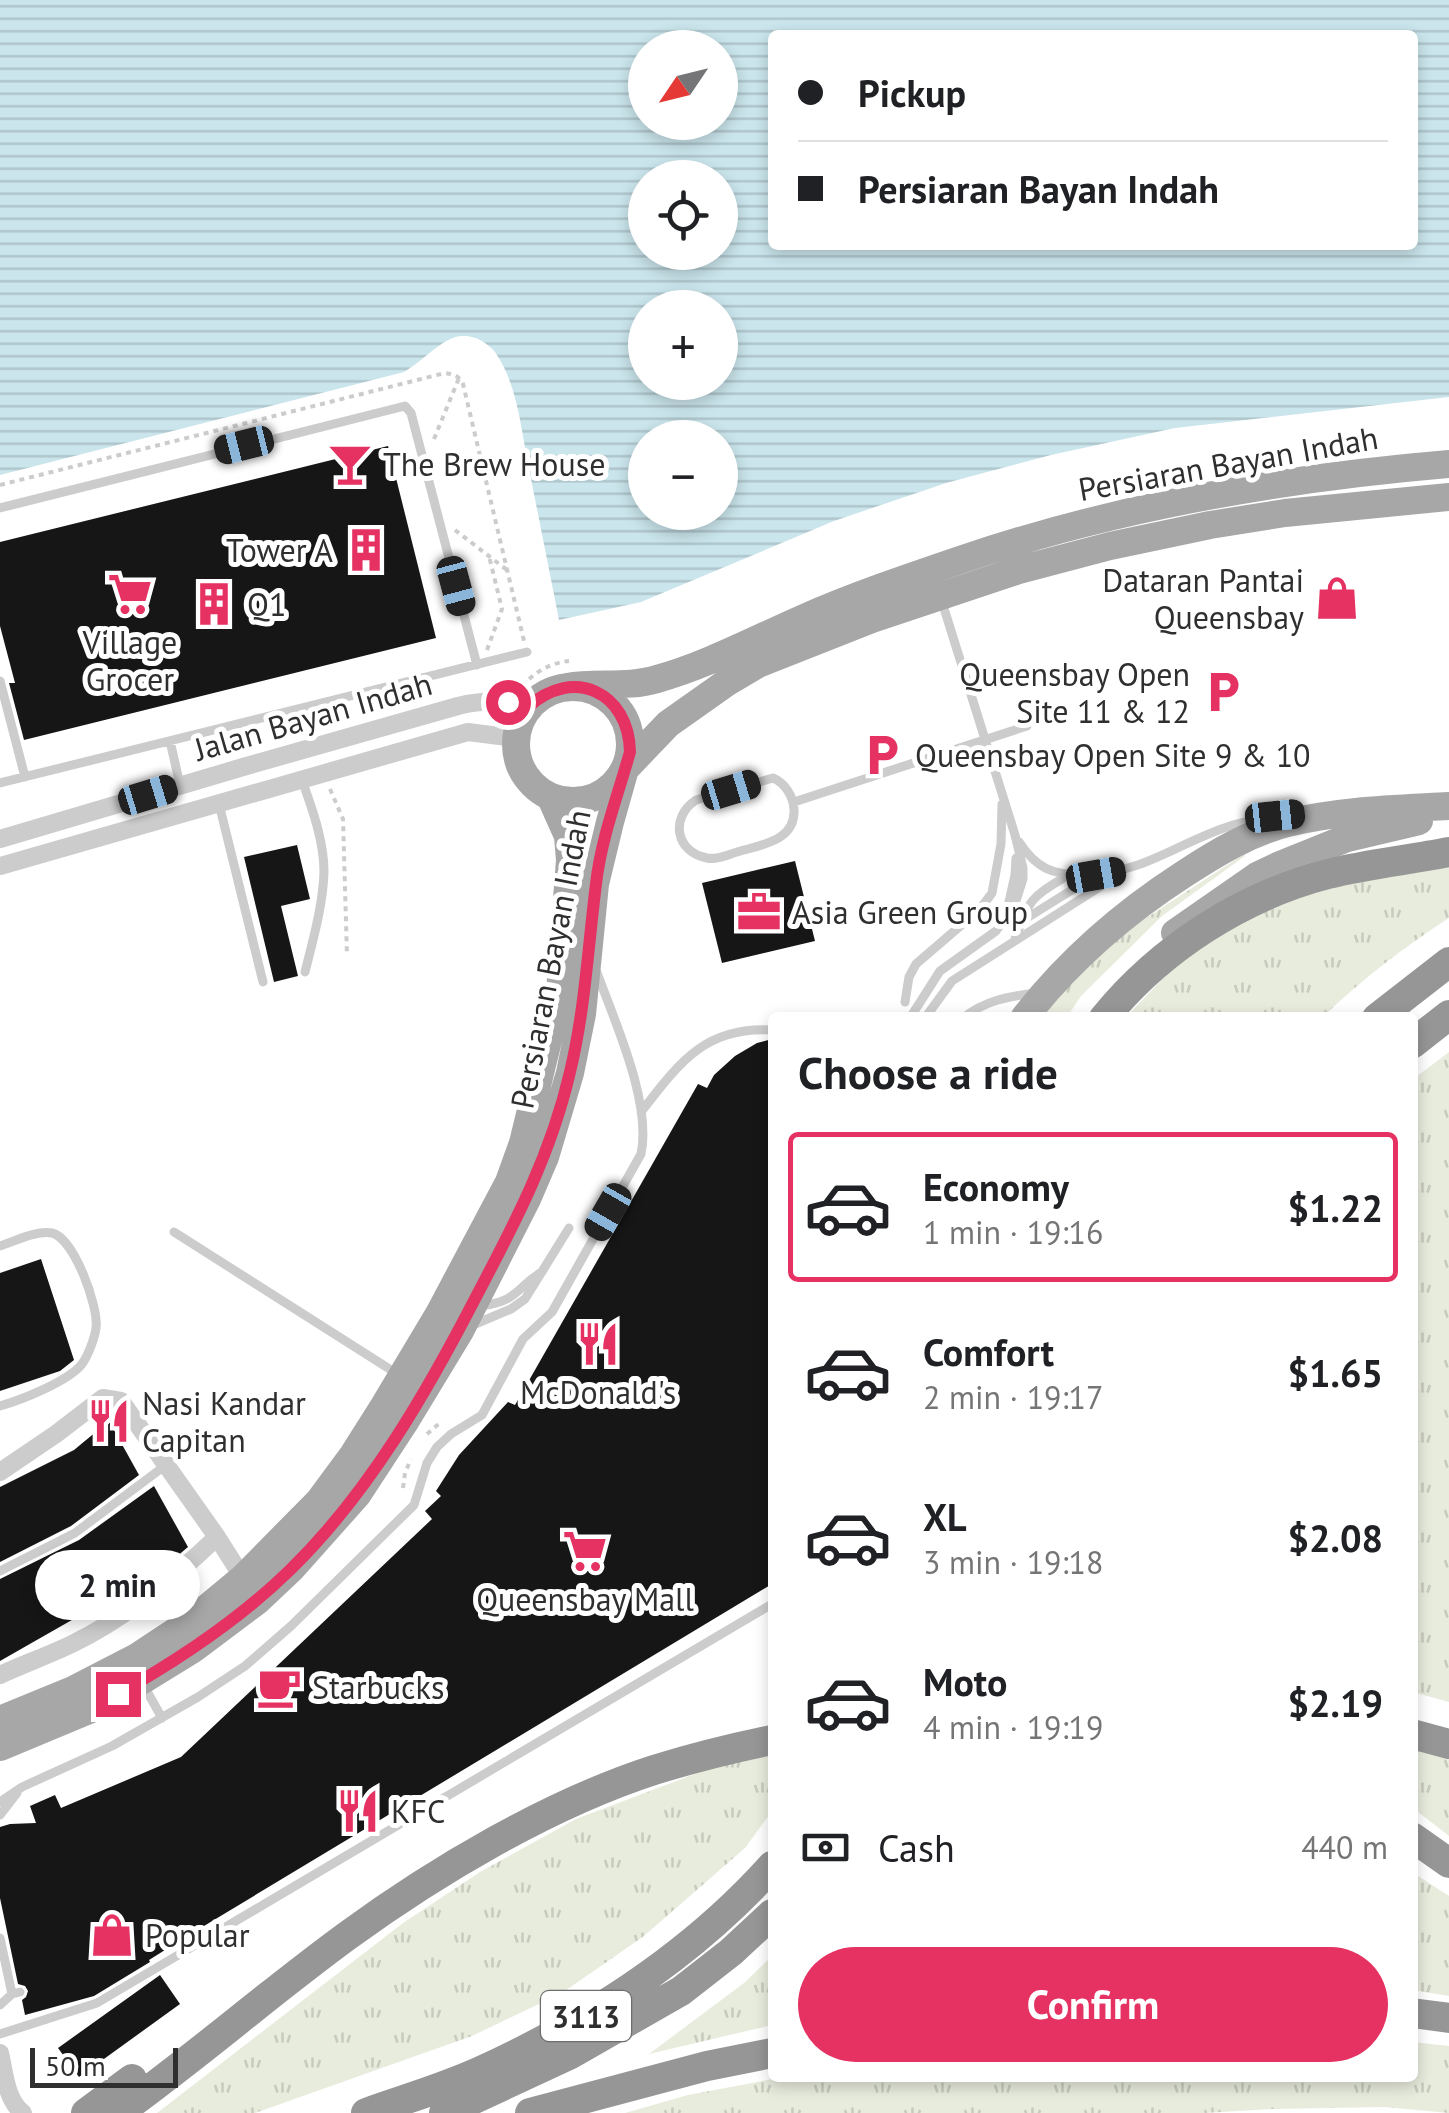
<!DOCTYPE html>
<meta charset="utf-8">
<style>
:root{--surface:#fff;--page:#f2f2f2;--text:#202124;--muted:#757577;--line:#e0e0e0;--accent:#e53262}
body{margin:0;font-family:"PT Sans",sans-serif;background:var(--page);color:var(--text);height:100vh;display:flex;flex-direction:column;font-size:38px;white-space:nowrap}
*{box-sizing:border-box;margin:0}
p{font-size:32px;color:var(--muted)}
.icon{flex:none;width:55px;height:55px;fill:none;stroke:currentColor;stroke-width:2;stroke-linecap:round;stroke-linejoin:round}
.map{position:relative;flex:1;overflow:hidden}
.drawer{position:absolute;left:768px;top:1012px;width:650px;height:1070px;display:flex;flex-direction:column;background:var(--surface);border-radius:10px;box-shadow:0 5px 15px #0003}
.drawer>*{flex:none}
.hud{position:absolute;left:768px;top:30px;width:650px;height:220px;border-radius:10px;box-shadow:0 5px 15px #0003;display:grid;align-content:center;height:220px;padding:0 30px;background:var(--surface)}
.needle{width:65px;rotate:235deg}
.controls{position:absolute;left:628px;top:30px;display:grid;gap:20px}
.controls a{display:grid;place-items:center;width:110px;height:110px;border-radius:50%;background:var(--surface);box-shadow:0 5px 15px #0003;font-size:50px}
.scale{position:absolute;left:30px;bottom:25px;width:148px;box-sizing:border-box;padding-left:10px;border:5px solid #2f2f2f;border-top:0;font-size:28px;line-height:35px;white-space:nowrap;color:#2f2f2f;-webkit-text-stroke:8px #fff;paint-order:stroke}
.end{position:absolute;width:45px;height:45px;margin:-22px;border:12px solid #e53262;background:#fff;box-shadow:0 0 0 5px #fff}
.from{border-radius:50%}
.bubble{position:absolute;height:70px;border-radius:35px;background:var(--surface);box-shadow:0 5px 15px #0003;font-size:32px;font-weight:700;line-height:70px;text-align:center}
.car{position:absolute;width:30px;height:60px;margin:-30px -15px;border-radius:12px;box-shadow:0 0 8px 2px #0007;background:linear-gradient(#222 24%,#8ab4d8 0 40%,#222 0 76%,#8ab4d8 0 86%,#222 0)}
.hud b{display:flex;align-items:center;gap:35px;height:95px;font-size:38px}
.hud b+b{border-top:2px solid var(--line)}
.hud i{width:25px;height:25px;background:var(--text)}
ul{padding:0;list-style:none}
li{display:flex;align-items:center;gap:30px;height:150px;margin:0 20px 15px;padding:0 10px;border:5px solid transparent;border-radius:10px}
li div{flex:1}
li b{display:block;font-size:38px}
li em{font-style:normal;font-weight:700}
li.active{border-color:var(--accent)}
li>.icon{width:90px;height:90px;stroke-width:1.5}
h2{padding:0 30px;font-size:45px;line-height:120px}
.pay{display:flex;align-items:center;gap:25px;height:110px;padding:0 30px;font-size:38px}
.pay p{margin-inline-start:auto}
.cta{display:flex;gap:20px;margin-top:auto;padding:20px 30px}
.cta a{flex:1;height:115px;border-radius:60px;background:var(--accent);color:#fff;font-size:40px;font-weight:700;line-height:115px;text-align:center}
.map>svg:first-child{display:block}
.grass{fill:url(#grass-tufts)}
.water{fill:url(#water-rules);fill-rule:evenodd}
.building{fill:#161616}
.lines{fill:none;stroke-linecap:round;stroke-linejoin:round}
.path{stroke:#ccc;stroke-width:4;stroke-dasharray:5 5;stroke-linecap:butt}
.lane{stroke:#ccc;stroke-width:9}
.street{stroke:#ccc;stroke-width:18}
.primary{stroke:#a7a7a7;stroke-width:28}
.highway{stroke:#969696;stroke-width:30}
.route{stroke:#e53262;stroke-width:12}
.labels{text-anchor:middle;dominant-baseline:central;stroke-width:10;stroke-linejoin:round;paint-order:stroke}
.shield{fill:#fff;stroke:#6d6d6d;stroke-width:2.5}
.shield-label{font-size:30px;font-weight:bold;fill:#2f2f2f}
.street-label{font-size:32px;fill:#2f2f2f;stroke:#fff}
.poi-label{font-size:32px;fill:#2f2f2f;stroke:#fff;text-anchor:start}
</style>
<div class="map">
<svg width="1449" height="2113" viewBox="0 0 1449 2113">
<defs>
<pattern id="grass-tufts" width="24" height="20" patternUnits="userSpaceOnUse" patternTransform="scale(2.5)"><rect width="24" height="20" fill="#e8ecdd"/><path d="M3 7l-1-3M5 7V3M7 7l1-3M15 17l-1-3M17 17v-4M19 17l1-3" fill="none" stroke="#c7cbbe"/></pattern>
<pattern id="water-rules" width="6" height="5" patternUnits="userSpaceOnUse" patternTransform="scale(2.5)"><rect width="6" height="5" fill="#cae5ec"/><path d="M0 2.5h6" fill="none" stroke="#aec5cb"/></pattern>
</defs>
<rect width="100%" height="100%" fill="#fff"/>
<path class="grass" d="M1244 854 1245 856 1162 916 1081 996 1067 1017 1039 1018 1081 970 1137 924Z
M1449 867V918C1403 948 1362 979 1323 1017L1125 1018 1172 969 1193 952 1273 905 1360 880Z
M1449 1052V1702L1413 1692 1412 1080Z
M1412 1746 1449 1757V1836L1413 1808Z
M772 1749V1811L745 1848 644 1936 562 1993 472 2036 255 2113H157L403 1923 480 1872 576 1819 721 1764Z
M1412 1872 1449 1896V1996L1413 1990Z
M772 1956V2025L649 2054 744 1983Z
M1413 2042 1449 2046V2113L1384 2107 1274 2109 1205 2113H625L688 2095 778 2078H1412Z"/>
<path class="water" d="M0 0H1449V397L1175 428 1051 455 946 483 834 521 641 602 559 620C549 569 539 519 529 469 521 430 518 385 495 352 487 342 474 335 462 336 444 336 422 362 404 372L0 475ZM772 35H1412V245H772ZM645 48H720V122H645ZM645 178H720V252H645ZM645 308H720V382H645ZM645 438H720V512H645Z"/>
<path class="building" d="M388 446 436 638 24 740 9 683H15L0 626V542Z
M297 845 310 899 281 906 298 976 274 982 244 857Z
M795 861 815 941 722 963 702 883Z
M772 1039V1584L189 1935 149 1960 150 1962 94 1996 25 2015 22 2000 26 1997 28 1991 25 1986 18 1984 0 1898V1827L10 1824 36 1823 30 1806 55 1795 61 1808 181 1757 432 1519 425 1511 441 1496 436 1491 459 1455 508 1402 515 1405 698 1084 707 1088 714 1075 735 1056 757 1043Z
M41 1259 74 1360 60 1371 0 1391V1273Z
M109 1421 139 1475 71 1526 0 1562V1487L74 1450Z
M154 1486 188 1547 163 1568 0 1661V1579L79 1540Z
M160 1975 180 2004 79 2077 58 2048Z"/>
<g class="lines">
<path class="path" d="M434 439 459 378
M0 485 445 373C454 374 459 376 463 384L524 641
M455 530 507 570
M487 650 502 609 489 556
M522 686C535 672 550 663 569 661
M330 789 343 819 347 956
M427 1434 442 1421
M403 1488 405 1473 411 1459"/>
<path class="lane" d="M0 508 405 406 411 413 477 665
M0 681 25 777
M170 741 180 785
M773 778C785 783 793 796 794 809 796 841 761 845 737 852 727 855 717 860 707 858 675 852 670 817 696 800Z
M302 780C312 809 324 840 324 872 323 905 313 940 305 972
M0 783 527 652
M794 802 1027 726
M219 804 263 982
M1019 842C1036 868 1052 875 1083 875 1143 874 1177 843 1230 826 1239 823 1250 821 1260 819
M1007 911 1015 875 1016 858
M1022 921 1096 875
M1015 939C1030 897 1031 898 1068 875
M905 1002 909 977 916 964 980 909 992 893 1001 844 1002 804
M910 1018 940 971 996 931 1015 904 1023 879V868L1015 835 942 602
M925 1018 952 981 1120 874
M963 1018C986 1000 1007 997 1035 993
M641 1112C679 1063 705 1026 772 1030
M174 1232 399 1375
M0 1246C15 1241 37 1230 52 1233 74 1238 99 1307 96 1328 95 1337 88 1356 82 1364 69 1381 21 1400 0 1406
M478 1307C490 1304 503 1303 513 1295 524 1287 528 1280 542 1272
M473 1325 511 1309 525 1299 569 1228
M0 1571 75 1533 166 1465
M144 1686 162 1718
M0 1802 22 1787 112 1746 198 1697 245 1666 291 1626 414 1505 427 1463 437 1447 451 1434 482 1415 523 1339 552 1312 641 1154C652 1102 614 1020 596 970
M0 1815 17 1793
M0 1938 12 1994
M0 2005 12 1994 20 1992
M0 2034 97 2003 772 1604"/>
<path class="street" d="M0 839 243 767 458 706C483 700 504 700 529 707
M0 866 468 732 515 738
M0 1472 56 1434 103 1398 121 1401 217 1537 243 1578
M0 1675C24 1664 49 1655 72 1644 126 1618 174 1578 217 1537
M0 2053C5 2074 6 2100 23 2113"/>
<path class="primary" d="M516 744a57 57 0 1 1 114 0a57 57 0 1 1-114 0Z
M567 687C597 682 627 688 657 679 707 665 756 639 804 618 854 596 907 578 960 560 1118 506 1283 478 1449 464
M1175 933 1257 876 1280 865 1347 838 1419 821
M1024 1018C1069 960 1122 914 1184 874 1216 853 1251 832 1288 823 1340 810 1395 809 1449 806
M0 1720 73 1690 137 1657 190 1622 243 1578 319 1501 353 1455 384 1406 439 1314 509 1182 523 1143 560 991 570 860 568 836 551 798
M0 1747 96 1707 141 1681 193 1649 257 1601 292 1568 357 1495 406 1420 460 1331 527 1199 545 1157 570 1073 582 1014 595 884 610 822 625 769 668 724 726 683 758 664 872 619 1019 570 1110 546 1210 525 1285 513 1449 497"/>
<path class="highway" d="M1104 1018C1160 949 1242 896 1328 874 1367 864 1409 860 1449 852
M1377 1018 1449 962
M1412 1044 1449 1015
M1412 1734 1449 1744
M1412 1837 1449 1863
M1412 2013 1449 2018
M86 2113 132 2079
M118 2113C196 2057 269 1993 347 1936 436 1871 549 1804 654 1770 693 1758 733 1748 772 1740
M366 2113C405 2099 444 2088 481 2071 590 2021 692 1955 772 1866
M444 2113 569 2055 681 1991 731 1952 772 1914
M530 2113 707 2066 772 2053"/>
</g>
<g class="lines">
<path class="route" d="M118 1694C180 1659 239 1620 290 1570 369 1493 427 1392 477 1295 516 1221 551 1154 570 1072 585 1010 588 947 596 884 601 839 618 795 630 752 629 692 573 666 528 707L508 702"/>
</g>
<defs>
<g id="bar-bare" transform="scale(3.45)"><path d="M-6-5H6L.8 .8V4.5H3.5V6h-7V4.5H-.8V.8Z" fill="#e53262" stroke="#fff" stroke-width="2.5" paint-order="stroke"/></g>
<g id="building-bare" transform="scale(3.45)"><path d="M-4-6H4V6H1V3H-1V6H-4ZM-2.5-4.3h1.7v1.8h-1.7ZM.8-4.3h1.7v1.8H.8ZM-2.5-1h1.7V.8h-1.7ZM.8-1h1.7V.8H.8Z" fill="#e53262" stroke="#fff" stroke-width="2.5" paint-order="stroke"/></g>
<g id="supermarket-bare" transform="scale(3.45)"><path d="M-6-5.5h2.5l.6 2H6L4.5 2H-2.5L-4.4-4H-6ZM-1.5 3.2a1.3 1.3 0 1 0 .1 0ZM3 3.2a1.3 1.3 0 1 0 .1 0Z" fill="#e53262" stroke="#fff" stroke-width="2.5" paint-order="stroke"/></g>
<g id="shop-bare" transform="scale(3.45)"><path d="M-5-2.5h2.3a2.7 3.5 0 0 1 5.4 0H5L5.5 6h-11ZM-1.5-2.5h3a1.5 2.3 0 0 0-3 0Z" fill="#e53262" stroke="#fff" stroke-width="2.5" paint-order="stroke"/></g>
<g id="parking-bare" transform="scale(3.45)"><path d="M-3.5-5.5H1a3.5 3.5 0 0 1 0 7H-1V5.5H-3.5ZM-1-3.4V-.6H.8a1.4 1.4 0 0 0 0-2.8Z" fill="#e53262" stroke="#fff" stroke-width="2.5" paint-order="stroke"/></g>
<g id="office-bare" transform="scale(3.45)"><path d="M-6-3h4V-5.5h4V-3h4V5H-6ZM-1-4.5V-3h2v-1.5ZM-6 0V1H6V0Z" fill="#e53262" stroke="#fff" stroke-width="2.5" paint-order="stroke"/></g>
<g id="restaurant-bare" transform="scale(3.45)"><path d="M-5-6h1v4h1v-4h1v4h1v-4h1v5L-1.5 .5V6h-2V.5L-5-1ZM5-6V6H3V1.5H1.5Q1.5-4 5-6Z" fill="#e53262" stroke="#fff" stroke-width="2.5" paint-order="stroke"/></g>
<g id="cafe-bare" transform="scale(3.45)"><path d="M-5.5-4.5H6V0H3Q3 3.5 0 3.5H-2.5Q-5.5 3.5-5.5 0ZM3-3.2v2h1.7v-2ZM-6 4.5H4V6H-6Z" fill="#e53262" stroke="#fff" stroke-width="2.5" paint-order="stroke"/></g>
</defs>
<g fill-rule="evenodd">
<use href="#bar-bare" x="350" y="464"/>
<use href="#building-bare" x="366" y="550"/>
<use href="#supermarket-bare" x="130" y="594"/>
<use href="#shop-bare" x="1337" y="598"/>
<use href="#building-bare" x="214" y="604"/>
<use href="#parking-bare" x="1223" y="692"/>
<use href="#parking-bare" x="882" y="755"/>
<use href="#office-bare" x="759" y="912"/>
<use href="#restaurant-bare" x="598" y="1344"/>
<use href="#restaurant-bare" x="109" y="1421"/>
<use href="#supermarket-bare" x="585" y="1551"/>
<use href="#cafe-bare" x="279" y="1687"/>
<use href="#restaurant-bare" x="358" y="1811"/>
<use href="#shop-bare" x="112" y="1935"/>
</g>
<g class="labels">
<rect class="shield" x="541" y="1991" width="90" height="50" rx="8"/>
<g class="shield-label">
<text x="586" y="2016">3113</text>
</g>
<g class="street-label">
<text transform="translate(1228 463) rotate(-10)">Persiaran Bayan Indah</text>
<text transform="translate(313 716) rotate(-16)">Jalan Bayan Indah</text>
<text transform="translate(550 959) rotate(-79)">Persiaran Bayan Indah</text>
</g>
<g class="poi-label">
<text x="383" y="464">The Brew House</text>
<text x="333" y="550" text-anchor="end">Tower A</text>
<text x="1304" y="580" text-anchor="end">Dataran Pantai<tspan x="1304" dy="37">Queensbay</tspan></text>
<text x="247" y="604">Q1</text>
<text x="130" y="642" text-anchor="middle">Village<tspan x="130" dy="37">Grocer</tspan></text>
<text x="1190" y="674" text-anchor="end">Queensbay Open<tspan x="1190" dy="37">Site 11 &amp; 12</tspan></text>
<text x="915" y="755">Queensbay Open Site 9 &amp; 10</text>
<text x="792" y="912">Asia Green Group</text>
<text x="598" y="1392" text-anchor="middle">McDonald's</text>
<text x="142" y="1403">Nasi Kandar<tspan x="142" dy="37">Capitan</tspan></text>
<text x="585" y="1599" text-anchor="middle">Queensbay Mall</text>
<text x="312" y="1687">Starbucks</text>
<text x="391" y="1811">KFC</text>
<text x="145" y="1935">Popular</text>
</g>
</g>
</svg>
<div class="controls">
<a><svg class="needle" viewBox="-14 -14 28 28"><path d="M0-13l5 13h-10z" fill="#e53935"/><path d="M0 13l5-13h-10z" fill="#757577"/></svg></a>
<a><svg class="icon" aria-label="locate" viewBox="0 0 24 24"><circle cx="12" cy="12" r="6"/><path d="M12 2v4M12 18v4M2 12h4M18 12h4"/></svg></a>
<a>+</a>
<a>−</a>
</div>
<div class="scale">50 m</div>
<i class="end from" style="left:508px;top:702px"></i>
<i class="end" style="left:118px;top:1694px"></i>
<div class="bubble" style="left:35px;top:1550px;width:165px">2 min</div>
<i class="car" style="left:244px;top:445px;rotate:256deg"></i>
<i class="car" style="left:456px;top:586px;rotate:165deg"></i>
<i class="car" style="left:731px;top:790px;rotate:73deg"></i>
<i class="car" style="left:148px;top:795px;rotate:73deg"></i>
<i class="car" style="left:1275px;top:816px;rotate:84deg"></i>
<i class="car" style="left:1096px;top:875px;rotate:80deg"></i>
<i class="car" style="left:608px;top:1212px;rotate:210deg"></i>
<div class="hud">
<b><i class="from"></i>Pickup</b>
<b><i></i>Persiaran Bayan Indah</b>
</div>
<section class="drawer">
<h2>Choose a ride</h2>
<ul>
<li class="active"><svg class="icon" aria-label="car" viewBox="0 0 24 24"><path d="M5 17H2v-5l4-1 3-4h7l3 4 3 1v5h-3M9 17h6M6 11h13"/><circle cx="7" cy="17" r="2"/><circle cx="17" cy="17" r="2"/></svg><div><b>Economy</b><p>1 min · 19:16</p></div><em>$1.22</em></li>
<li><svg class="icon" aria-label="car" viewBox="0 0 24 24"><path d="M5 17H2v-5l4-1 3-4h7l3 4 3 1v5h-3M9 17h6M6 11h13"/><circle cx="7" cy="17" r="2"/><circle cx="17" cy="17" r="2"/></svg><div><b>Comfort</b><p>2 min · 19:17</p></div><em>$1.65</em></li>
<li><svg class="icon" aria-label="car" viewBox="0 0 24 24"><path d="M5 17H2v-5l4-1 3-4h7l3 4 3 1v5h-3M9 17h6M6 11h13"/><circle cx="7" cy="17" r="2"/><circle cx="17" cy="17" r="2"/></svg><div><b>XL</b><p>3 min · 19:18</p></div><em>$2.08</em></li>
<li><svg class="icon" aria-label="car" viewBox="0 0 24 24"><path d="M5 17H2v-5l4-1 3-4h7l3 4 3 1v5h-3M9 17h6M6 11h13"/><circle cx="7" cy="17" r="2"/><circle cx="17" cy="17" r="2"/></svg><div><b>Moto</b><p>4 min · 19:19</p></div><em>$2.19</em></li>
</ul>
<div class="pay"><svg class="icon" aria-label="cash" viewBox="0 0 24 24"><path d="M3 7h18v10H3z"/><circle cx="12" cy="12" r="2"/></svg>Cash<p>440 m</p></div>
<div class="cta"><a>Confirm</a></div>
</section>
</div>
